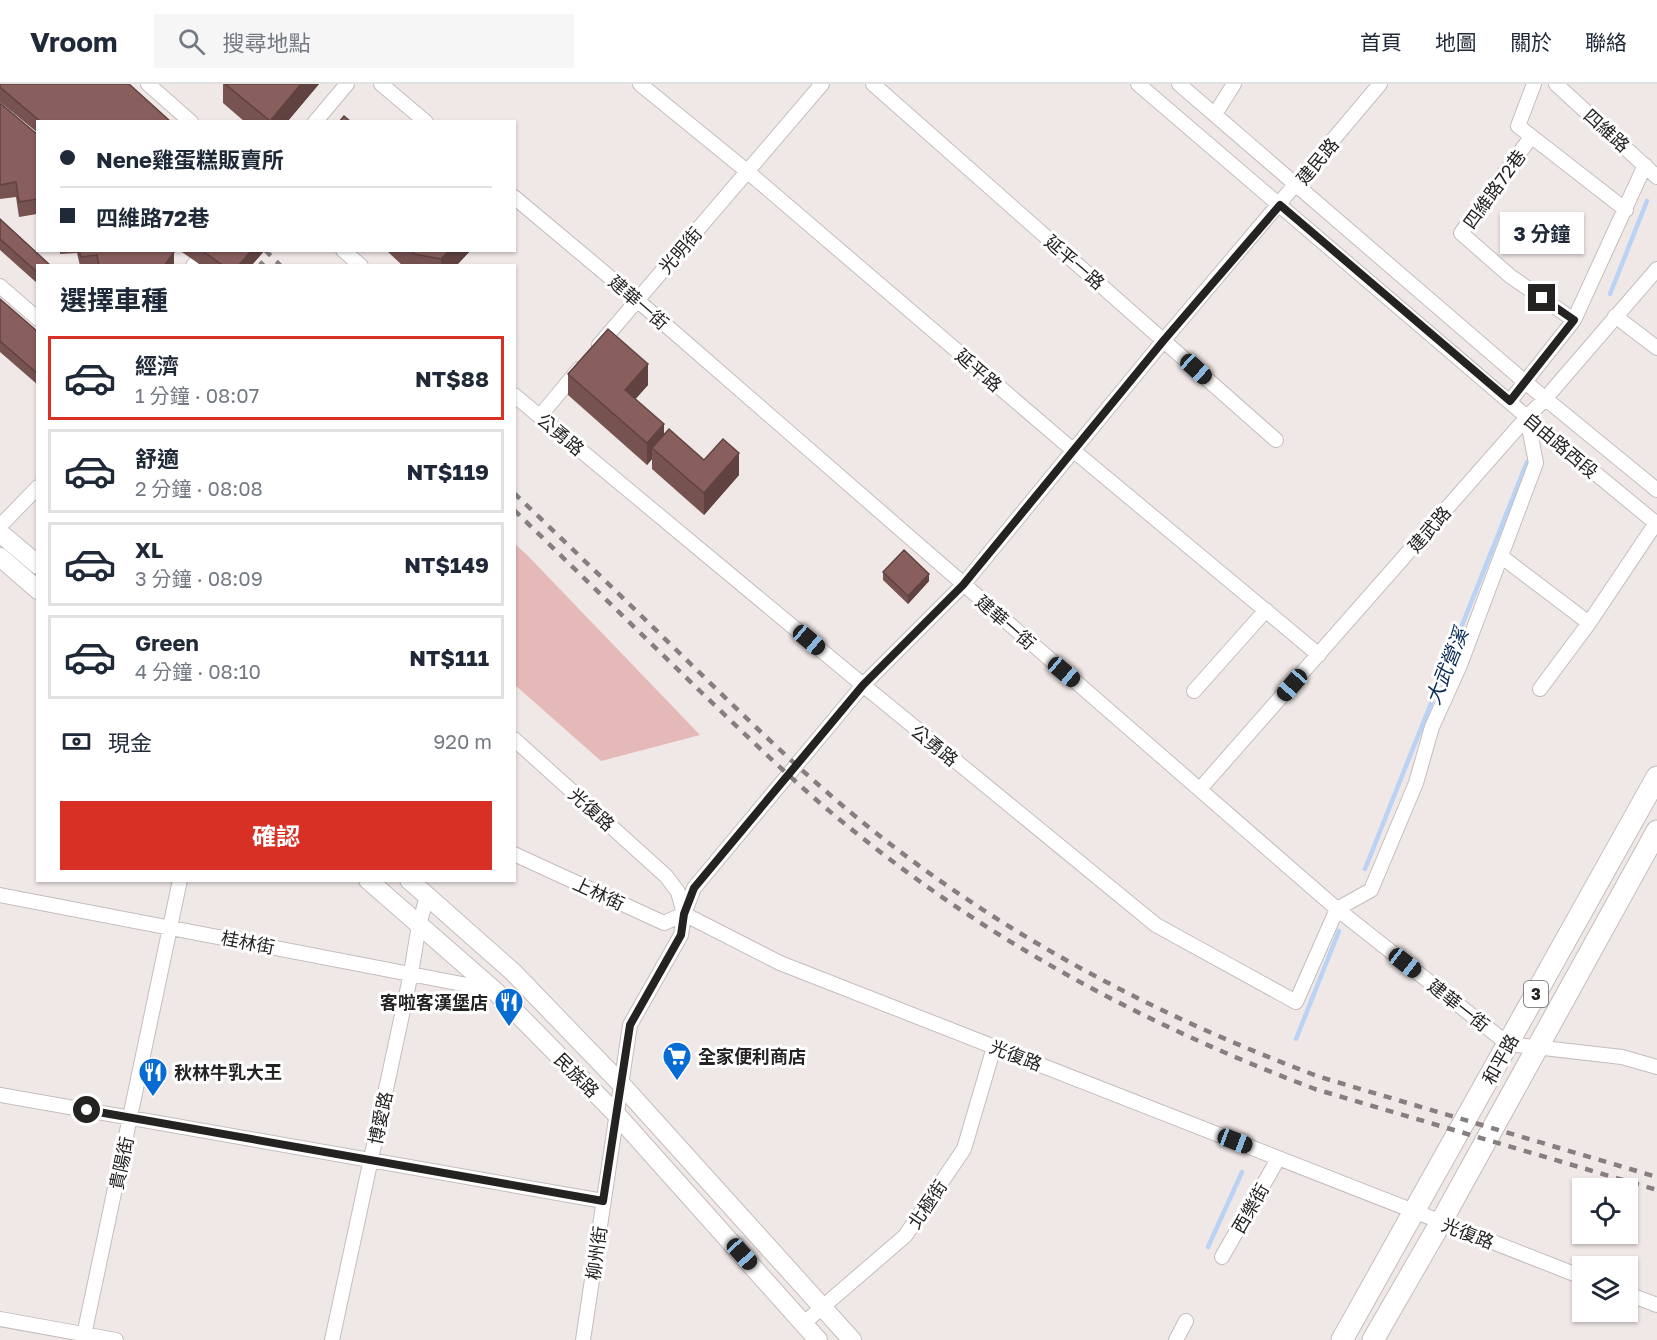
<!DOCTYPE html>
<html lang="zh-TW">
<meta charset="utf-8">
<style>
:root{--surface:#fff;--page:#f6f6f7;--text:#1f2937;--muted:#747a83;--line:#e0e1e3;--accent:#d93025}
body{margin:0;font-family:"Golos Text","Noto Sans TC",sans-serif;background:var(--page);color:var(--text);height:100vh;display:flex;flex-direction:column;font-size:22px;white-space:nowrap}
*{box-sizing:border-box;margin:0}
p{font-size:20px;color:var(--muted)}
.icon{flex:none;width:33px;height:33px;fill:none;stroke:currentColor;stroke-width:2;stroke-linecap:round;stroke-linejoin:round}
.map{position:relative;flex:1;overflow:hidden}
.side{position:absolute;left:36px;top:180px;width:480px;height:618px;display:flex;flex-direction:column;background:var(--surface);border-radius:0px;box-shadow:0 2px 4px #0004}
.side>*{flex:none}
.hud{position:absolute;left:36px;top:36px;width:480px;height:132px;border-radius:0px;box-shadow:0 2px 4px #0004;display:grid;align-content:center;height:132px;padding:0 24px;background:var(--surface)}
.tools{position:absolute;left:1572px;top:1094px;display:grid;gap:12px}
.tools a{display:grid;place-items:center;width:66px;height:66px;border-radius:0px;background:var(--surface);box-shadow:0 2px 4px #0004;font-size:30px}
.end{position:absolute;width:27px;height:27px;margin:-14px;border:8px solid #252222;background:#fff;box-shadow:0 0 0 3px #fff}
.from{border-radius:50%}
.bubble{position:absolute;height:42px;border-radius:0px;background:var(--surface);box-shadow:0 2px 4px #0004;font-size:20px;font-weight:700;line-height:42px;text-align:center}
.car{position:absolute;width:18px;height:36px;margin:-18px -9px;border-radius:8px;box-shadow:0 0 4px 2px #0007;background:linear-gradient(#222 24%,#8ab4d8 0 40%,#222 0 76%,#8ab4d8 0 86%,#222 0)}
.hud b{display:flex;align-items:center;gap:21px;height:57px;font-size:22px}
.hud b+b{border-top:2px solid var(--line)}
.hud i{width:15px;height:15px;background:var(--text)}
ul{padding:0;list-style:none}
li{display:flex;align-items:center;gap:18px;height:84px;margin:0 12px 9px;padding:0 12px;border:3px solid var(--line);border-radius:0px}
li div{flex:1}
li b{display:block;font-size:22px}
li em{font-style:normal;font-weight:700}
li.on{border-color:var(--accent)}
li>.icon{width:54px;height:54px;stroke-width:1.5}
h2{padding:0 24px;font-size:27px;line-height:72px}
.pay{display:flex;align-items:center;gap:15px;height:66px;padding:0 24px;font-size:22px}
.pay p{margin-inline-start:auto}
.cta{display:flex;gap:12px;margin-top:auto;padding:12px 24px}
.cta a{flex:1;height:69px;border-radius:0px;background:var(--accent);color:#fff;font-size:24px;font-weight:700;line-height:69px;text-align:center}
header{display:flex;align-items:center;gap:36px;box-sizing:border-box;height:84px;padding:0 30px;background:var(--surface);border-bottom:2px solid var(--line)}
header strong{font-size:28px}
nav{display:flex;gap:33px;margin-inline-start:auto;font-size:21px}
.search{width:420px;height:54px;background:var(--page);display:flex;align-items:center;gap:15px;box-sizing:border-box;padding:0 21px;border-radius:0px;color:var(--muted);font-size:22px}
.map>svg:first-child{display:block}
.green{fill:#e4b9b7}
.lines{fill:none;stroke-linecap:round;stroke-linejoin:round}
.stream{stroke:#bad3f5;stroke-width:4.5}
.street-casing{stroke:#c5bdbd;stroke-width:16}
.secondary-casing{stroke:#c5bdbd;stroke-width:20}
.primary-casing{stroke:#c5bdbd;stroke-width:23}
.street{stroke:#fff;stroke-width:14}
.secondary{stroke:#fff;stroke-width:18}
.primary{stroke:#fff;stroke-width:21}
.rail{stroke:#857f7f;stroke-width:4.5;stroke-dasharray:8 8;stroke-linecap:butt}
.wall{fill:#765250}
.shaded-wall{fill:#604241}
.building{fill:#895f5d;stroke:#604241;stroke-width:1.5}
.route{stroke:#252222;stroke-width:8}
.labels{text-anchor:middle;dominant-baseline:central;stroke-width:6;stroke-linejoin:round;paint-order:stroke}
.shield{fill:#fff;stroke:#666464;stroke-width:1.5}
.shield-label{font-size:16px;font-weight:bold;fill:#252222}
.street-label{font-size:18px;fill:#252222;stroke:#fff}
.poi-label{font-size:18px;font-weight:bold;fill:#252222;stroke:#fff;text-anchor:start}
.water-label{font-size:20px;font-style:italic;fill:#072953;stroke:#fff}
</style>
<header>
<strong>Vroom</strong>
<div class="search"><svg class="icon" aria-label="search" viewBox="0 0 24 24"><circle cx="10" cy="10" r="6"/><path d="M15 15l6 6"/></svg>搜尋地點</div>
<nav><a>首頁</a><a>地圖</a><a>關於</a><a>聯絡</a></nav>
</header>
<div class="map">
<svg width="1657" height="1256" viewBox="0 0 1657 1256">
<rect width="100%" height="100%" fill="#f0e8e7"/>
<path class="green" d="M515 460 528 472 700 651 601 677 515 601Z"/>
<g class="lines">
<path class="stream" d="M1610 210 1647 117
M1365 785 1527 378
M1296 955 1339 847
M1208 1163 1242 1088"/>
<g class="street-casing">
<path id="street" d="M148 0 191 38
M381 0 426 38
M640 0 748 88 1074 367 1319 571
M873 0 1276 356
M1138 0 1527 333 1657 440
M1179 0 1525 298 1657 406
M1534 0 1518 42 1626 126
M1556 0 1657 93
M1215 30 1234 0
M315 38 347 0
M1531 53 1461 149 1510 192 1574 236
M514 113 637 216 1337 825 1508 960 1622 973 1657 983
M343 166 361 182
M193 182 205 166
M0 202 38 235
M1615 232 1657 264
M599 261 822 0
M514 311 863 601 1156 841 1296 918 1337 825 1371 806 1416 699 1432 643 1460 581 1536 379 1527 333
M1510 317 1574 236 1645 81
M540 332 579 285
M0 442 38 403
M1502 473 1589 539
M1540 605 1589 539 1656 439
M1194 607 1266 526
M514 655 666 792 678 808 684 830 780 879 1582 1193
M1200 705 1527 333 1545 315 1657 185
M514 770 664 839 684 830
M0 811 493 906
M0 1011 603 1117
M1222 1173 1278 1075
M1628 1210 1657 1221
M0 1235 116 1256
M804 1239 905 1152 964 1065 994 963
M83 1256 180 796
M332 1256 411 889 419 841 427 812
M583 1256 630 941 681 851 684 830 694 804 863 601 963 501 1164 256 1380 0
M1176 1256 1186 1237"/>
</g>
<g class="secondary-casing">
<path id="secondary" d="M0 449 38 481
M0 473 38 506
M368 796 495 907 617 1031 818 1256
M409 796 513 888 621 1000 852 1256"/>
</g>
<g class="primary-casing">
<path id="primary" d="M1342 1256 1657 693
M1373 1256 1441 1138 1657 747"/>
</g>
<use href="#street" class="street"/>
<use href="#secondary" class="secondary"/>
<use href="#primary" class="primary"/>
<path class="rail" d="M249 166 264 182
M265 166 281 182
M514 409C564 457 614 505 663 553 731 619 797 686 871 745 1006 853 1159 933 1320 993L1657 1093
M514 426C577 487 639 548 701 608 754 659 807 711 865 756 1001 864 1153 944 1315 1005L1657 1106"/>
</g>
<path class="wall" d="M0 0 171 38H38V49L0 18Z
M223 0H319L287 38H245L223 19Z
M0 19 38 51V136L37 130 19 133 16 113 0 115Z
M0 135 38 182V200L0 166Z
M60 166H172L174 182H80L77 169 60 170Z
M179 166H265L251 182H202Z
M386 166H470V167L456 182H403Z
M0 215 38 248V301L0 268Z
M568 290 648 301 635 315 664 351 704 376 739 391 704 431 652 385V375L647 381 568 311Z
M883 488 929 497 908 520 883 496Z"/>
<path class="shaded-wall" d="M301 0H319L287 38H270Z
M252 166H265L251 182H238Z
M450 166H470V167L456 182H441V175Z
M174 168V182H164Z
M648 280V301L625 327V306Z
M664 340V362L652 364V375L647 381V359Z
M739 369V391L704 431V409Z
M929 490V497L908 520V512Z"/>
<path class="building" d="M0 0H129L171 38H41L0 3Z
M225 0H301L270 37Z
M0 19 38 51V122L37 115 19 118 16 98 0 101Z
M344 32 351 38H339Z
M0 135 51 182H38V189L0 155Z
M79 166H172L174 168 164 182H99L97 171 81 173Z
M201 166H252L238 182H224Z
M411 166H450L441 175 414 170Z
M0 215 38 248V290L0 257Z
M608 245 648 280 625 306 664 340 647 359 568 290Z
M669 345 704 376 723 355 739 369 704 409 652 364Z
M904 466 929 490 908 512 883 488Z"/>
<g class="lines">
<path class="route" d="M87 1026 603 1117 630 941 681 851 684 830 694 804 863 601 963 501 1164 256 1280 121 1510 317 1574 236 1542 214"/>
</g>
<defs>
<g id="restaurant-pin" transform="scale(1.5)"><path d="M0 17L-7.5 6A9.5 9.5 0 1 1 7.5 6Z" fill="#066bd3" stroke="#fff"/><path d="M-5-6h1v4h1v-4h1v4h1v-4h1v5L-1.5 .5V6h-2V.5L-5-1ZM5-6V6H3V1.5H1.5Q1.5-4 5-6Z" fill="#fff"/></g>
<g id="supermarket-pin" transform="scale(1.5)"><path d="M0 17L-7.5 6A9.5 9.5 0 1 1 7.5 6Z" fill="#066bd3" stroke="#fff"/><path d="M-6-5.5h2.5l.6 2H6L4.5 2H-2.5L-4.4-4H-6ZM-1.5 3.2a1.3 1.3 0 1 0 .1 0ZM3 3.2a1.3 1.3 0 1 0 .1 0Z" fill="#fff"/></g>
</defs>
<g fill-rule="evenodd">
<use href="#restaurant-pin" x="509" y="918"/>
<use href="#supermarket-pin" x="677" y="972"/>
<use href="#restaurant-pin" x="153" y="988"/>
</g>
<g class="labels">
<rect class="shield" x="1524" y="897" width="24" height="26" rx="4.5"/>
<g class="shield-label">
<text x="1536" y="910">3</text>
</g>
<g class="street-label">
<text transform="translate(1607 46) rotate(42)">四維路</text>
<text transform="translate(1317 77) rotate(-50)">建民路</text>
<text transform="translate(1494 105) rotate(-54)">四維路72巷</text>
<text transform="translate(680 166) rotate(-49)">光明街</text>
<text transform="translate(1075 178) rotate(41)">延平一路</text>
<text transform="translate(639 218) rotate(41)">建華一街</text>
<text transform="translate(979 286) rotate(41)">延平路</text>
<text transform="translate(561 350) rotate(40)">公勇路</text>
<text transform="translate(1561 361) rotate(40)">自由路西段</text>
<text transform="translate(1429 445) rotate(-49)">建武路</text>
<text transform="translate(1006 538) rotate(41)">建華一街</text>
<text transform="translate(935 661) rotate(39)">公勇路</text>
<text transform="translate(592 725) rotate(42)">光復路</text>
<text transform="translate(599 809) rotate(25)">上林街</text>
<text transform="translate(248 858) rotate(11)">桂林街</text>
<text transform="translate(1459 921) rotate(38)">建華一街</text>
<text transform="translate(1016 971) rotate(21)">光復路</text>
<text transform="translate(1500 975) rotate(-61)">和平路</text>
<text transform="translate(577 991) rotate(45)">民族路</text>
<text transform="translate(380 1034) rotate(-78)">博愛路</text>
<text transform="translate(121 1079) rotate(-78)">貴陽街</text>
<text transform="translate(927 1120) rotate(-56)">北極街</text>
<text transform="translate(1250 1124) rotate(-60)">西樂街</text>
<text transform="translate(1468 1149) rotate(21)">光復路</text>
<text transform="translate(596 1169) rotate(-82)">柳州街</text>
</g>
<g class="poi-label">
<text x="488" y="918" text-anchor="end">客啦客漢堡店</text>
<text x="698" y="972">全家便利商店</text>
<text x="174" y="988">秋林牛乳大王</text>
</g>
<g class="water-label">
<text transform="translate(1446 582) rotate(-68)">大武營溪</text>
</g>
</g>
</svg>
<div class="tools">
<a><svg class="icon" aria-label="locate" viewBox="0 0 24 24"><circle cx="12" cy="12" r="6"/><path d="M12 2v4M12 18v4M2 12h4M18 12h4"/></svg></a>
<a><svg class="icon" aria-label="layers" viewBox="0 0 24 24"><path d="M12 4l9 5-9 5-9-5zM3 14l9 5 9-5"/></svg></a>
</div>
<i class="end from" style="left:87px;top:1026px"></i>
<i class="end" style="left:1542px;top:214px"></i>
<div class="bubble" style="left:1500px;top:128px;width:84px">3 分鐘</div>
<i class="car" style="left:1196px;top:285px;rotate:132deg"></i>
<i class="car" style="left:809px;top:556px;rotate:130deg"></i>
<i class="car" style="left:1064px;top:588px;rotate:130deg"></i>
<i class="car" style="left:1292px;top:601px;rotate:221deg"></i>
<i class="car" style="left:1405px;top:879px;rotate:128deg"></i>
<i class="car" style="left:1235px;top:1057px;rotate:111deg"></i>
<i class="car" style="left:742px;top:1170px;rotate:138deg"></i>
<div class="hud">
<b><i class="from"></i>Nene雞蛋糕販賣所</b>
<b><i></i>四維路72巷</b>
</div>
<section class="side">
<h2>選擇車種</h2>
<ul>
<li class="on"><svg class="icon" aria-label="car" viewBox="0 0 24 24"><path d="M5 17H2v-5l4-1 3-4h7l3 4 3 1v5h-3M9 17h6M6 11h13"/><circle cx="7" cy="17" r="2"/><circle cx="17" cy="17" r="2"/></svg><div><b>經濟</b><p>1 分鐘 · 08:07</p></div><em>NT$88</em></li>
<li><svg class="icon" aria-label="car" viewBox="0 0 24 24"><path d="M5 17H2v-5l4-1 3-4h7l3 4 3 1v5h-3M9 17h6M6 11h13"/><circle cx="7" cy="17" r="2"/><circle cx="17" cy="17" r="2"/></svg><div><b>舒適</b><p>2 分鐘 · 08:08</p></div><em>NT$119</em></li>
<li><svg class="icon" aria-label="car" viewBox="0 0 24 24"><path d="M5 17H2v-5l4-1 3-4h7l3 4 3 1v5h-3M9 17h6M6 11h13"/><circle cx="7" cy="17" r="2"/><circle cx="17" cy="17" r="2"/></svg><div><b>XL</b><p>3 分鐘 · 08:09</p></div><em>NT$149</em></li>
<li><svg class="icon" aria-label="car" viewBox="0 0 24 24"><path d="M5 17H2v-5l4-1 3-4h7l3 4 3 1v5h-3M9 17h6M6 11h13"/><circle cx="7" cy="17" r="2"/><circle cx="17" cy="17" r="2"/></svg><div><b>Green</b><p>4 分鐘 · 08:10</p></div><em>NT$111</em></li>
</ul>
<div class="pay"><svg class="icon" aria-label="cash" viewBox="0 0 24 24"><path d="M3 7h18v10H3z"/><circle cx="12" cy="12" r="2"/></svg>現金<p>920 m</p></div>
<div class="cta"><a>確認</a></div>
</section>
</div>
